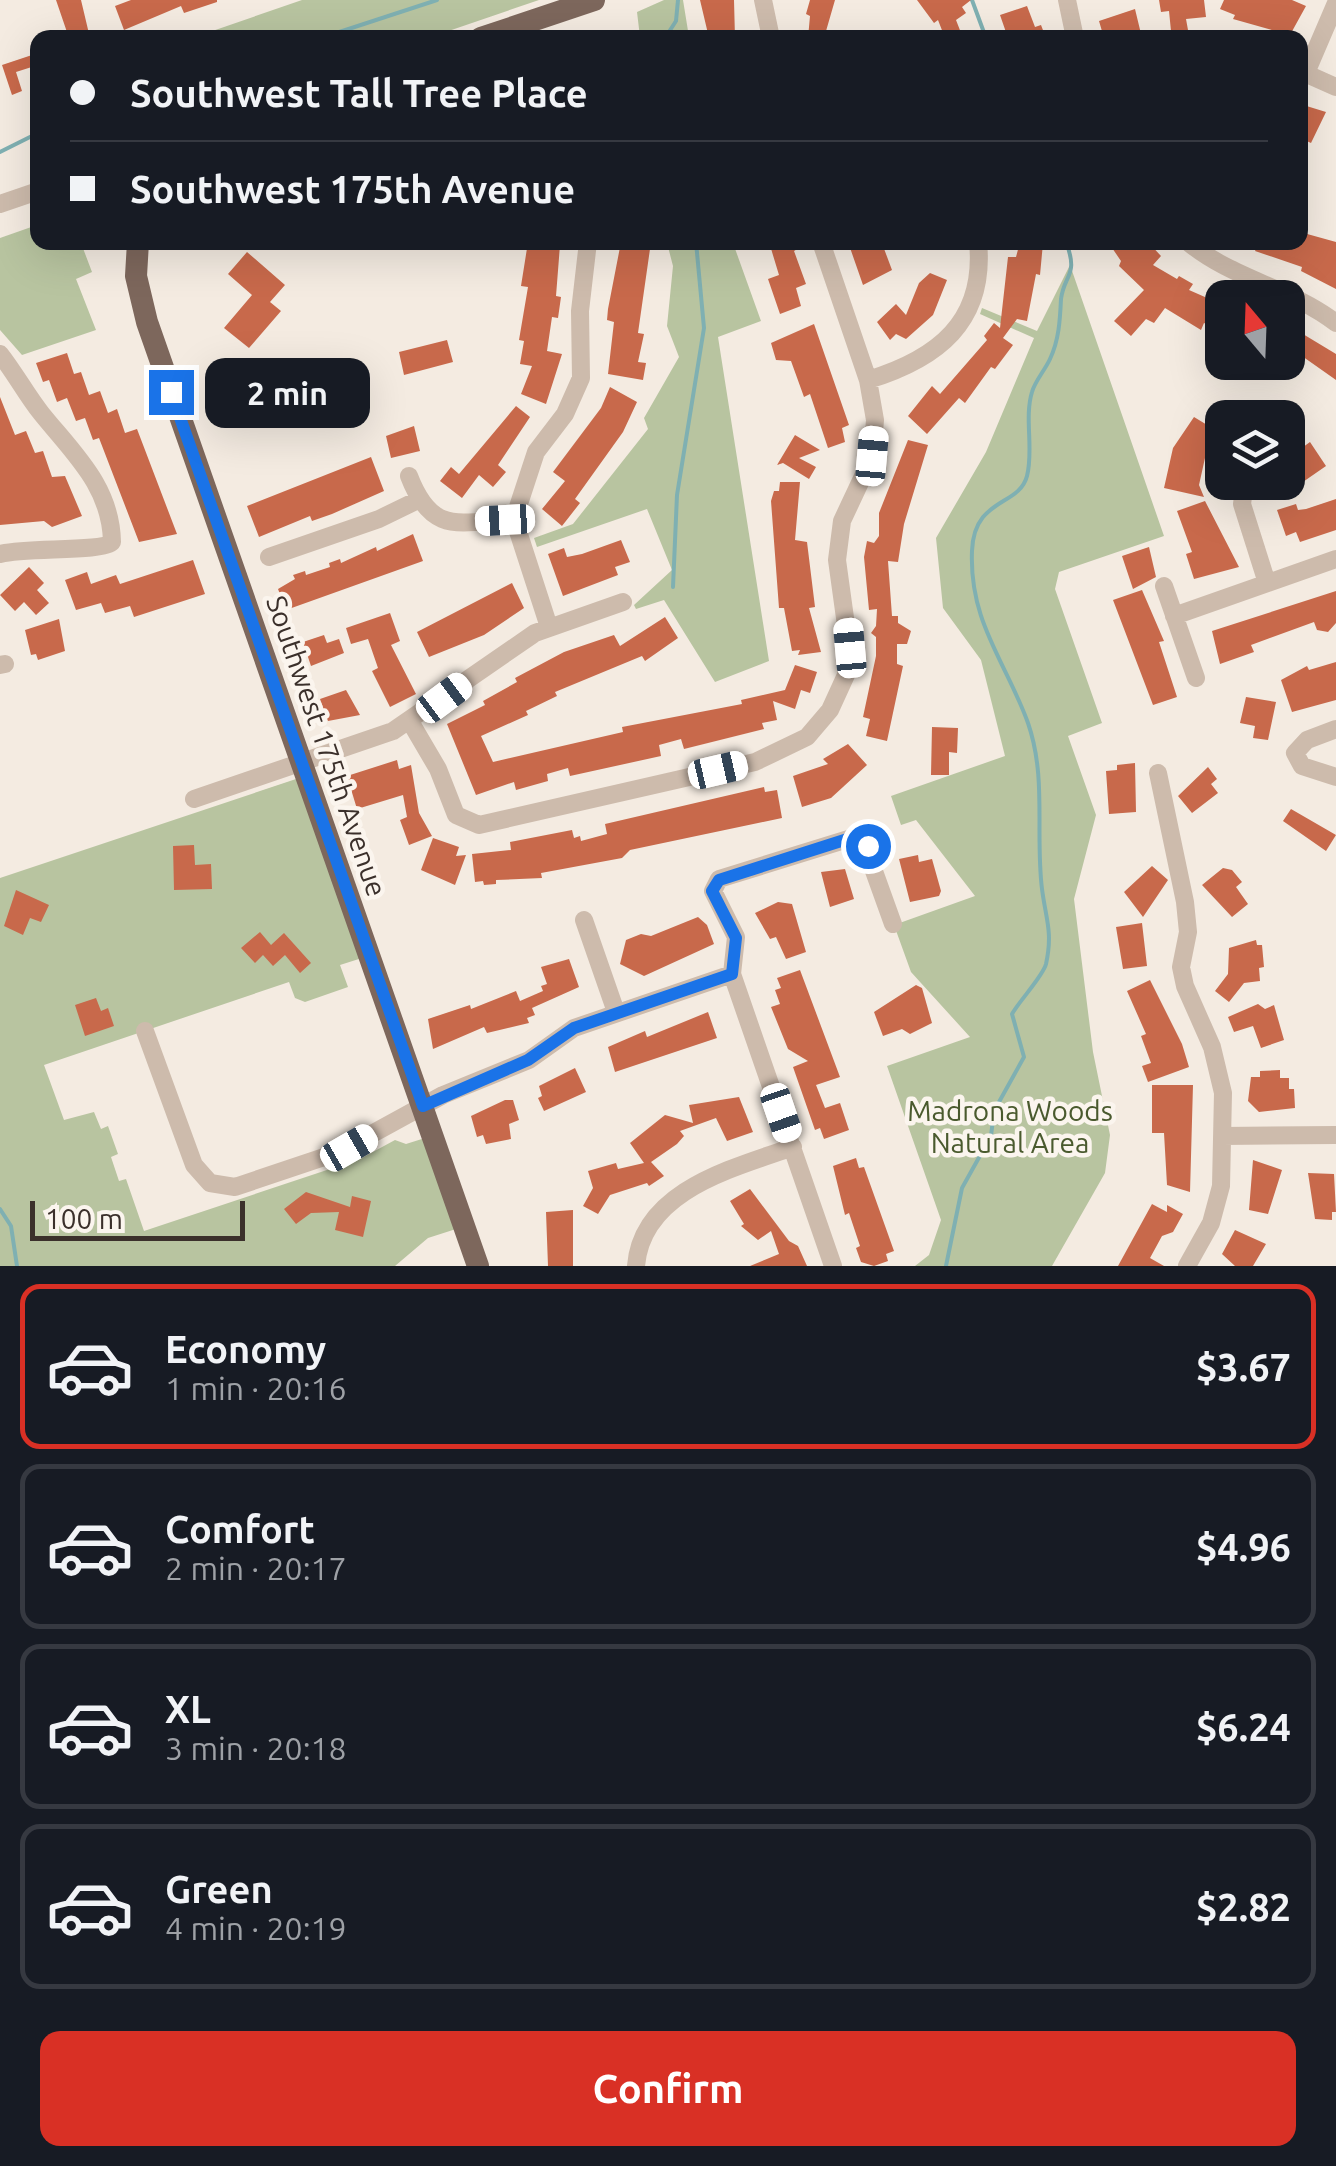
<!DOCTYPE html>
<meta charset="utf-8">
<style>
:root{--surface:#171b24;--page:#242831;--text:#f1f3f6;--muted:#9ea1a6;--line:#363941;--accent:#d93025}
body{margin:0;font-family:Ubuntu,sans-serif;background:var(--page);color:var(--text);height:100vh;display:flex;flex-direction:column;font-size:38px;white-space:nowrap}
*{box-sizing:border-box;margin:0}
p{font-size:32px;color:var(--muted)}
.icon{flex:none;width:55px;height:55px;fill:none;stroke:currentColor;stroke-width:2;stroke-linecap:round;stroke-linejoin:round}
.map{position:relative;height:1266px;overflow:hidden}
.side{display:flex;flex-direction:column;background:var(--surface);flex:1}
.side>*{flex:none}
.banner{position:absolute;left:30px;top:30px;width:1278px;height:220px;border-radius:20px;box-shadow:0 10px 40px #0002;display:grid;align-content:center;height:220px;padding:0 40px;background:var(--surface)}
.needle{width:65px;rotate:341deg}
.buttons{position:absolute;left:1205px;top:280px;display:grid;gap:20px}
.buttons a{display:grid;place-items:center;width:100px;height:100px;border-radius:20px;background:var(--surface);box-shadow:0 10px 40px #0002;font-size:50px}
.scale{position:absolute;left:30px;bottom:25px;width:215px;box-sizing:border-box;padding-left:10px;border:5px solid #3b302b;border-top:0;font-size:28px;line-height:35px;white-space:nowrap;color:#3b302b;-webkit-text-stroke:8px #fbf5ee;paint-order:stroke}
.end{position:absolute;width:45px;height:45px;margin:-22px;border:12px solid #1a73e8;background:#fff;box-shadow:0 0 0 5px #fff}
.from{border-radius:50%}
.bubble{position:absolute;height:70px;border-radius:20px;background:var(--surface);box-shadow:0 10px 40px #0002;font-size:32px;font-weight:600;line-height:70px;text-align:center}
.car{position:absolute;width:30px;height:60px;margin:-30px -15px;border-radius:12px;box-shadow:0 0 8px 2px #0007;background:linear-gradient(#fff 24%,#345 0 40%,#fff 0 76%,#345 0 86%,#fff 0)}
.banner b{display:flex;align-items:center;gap:35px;height:95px;font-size:38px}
.banner b+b{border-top:2px solid var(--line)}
.banner i{width:25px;height:25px;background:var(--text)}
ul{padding:18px 0 0;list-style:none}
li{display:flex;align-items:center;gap:30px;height:165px;margin:0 20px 15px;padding:0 20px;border:5px solid var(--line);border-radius:20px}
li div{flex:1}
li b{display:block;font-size:38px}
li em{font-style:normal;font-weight:600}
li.active{border-color:var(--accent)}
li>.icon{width:90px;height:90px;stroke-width:1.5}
.primary-button{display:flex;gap:20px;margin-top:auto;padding:20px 40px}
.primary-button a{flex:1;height:115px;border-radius:20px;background:var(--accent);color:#fff;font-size:40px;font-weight:600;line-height:115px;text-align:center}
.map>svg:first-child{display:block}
.green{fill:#b8c4a0}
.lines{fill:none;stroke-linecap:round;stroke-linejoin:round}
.stream{stroke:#7fb0b2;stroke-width:4}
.building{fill:#c8694b}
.minor{stroke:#cdbbac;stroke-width:18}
.major{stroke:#7d675c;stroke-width:22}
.route{stroke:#1a73e8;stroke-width:12}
.labels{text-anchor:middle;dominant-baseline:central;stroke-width:9;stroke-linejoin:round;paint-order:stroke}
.street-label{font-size:28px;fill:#3b302b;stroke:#fbf5ee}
.park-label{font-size:28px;fill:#4a5a2e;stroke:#fbf5ee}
</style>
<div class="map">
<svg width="1336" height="1266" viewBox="0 0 1336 1266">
<rect width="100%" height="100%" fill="#f4ebe1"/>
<path class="green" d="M302 0H539L431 37H195Z
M664 0H683L689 37H640L637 12Z
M37 225 38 242 81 243 92 272 76 279 96 330 22 355 0 330V238Z
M667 243H733L761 321 718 337 769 661 715 682 664 600 636 609 634 605 672 570 647 509 537 547 534 538 573 524 648 429 644 418 679 357 667 326 673 266Z
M1070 265 1164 536 1059 572 1055 589 1102 723 1068 736 1096 815 1074 899 1093 1052 1110 1135 1105 1173 1052 1266H915L929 1255 941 1220 887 1066 970 1037 911 972 894 925 975 896 916 820 901 825 891 796 1005 756 981 660 943 608 936 538 986 452 1034 338 980 314 982 308 1037 331Z
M299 778 362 958 340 965 348 987 305 1002 295 998 289 982 44 1065 64 1120 94 1112 101 1129 108 1126 118 1154 111 1157 119 1181 126 1179 144 1231 360 1159 395 1140 406 1144 425 1138 456 1229 428 1238 395 1266H0V878Z"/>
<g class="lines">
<path class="stream" d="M972 0 986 38
M321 38 437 0
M665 38 676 21 678 0
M0 152 38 133
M673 587 677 495 704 328 696 242
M0 1209 11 1226 17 1266
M946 1266 962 1188 991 1136 994 1111 1024 1057 1012 1014C1020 1000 1043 976 1046 964 1053 932 1046 920 1042 889 1035 833 1047 778 1028 723 1006 662 969 622 972 551 974 497 1019 507 1027 476 1034 450 1024 418 1032 392 1035 381 1045 370 1050 359 1059 340 1060 320 1061 299 1064 274 1079 276 1066 242"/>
</g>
<path class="building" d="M56 0H81L90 38H69Z
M131 0H217V2L184 13 181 6 124 30 115 6Z
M700 0H734L735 38H709Z
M810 0H835L824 38H808L810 16 806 14Z
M917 0H971L962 7 966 13 956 20 963 38H945L938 20 934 23Z
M1159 0H1204L1206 17 1186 19 1188 30 1171 31 1169 11 1161 12Z
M1224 0H1292L1306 6 1290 35 1233 19 1235 15 1220 9Z
M1027 6 1035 27 1041 25 1046 38H1008L1000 15Z
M1135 9 1142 38H1104L1099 21Z
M38 53V65L16 72 22 91 12 95 2 65Z
M1300 104 1326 112 1311 143 1300 138Z
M1300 232 1336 242V289L1301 271 1302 267 1255 251 1259 242H1300Z
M528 242 560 245 556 296 561 297 558 318 552 317 547 351 562 354 546 404 521 394 532 366 520 364 524 341 519 340 528 287 521 286Z
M621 242H651L638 333 644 334 638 362 646 363 643 380 608 374 614 322 607 320 608 309Z
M769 242H809L794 251 806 284 796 288 801 306 780 314 768 279 779 275Z
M848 242H872L874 249 883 246 892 270 863 285Z
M1020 242 1043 243 1040 275 1036 274 1027 321 1017 319 1003 338 1013 345 995 369 991 367 965 403 959 398 927 434 908 416 932 386 940 394 987 340 984 336 994 323 1000 328 1008 257H1016Z
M1108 242H1148L1161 256 1153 265 1177 279 1179 276 1193 284 1189 290 1214 301 1222 283V319L1218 330 1204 323 1201 330 1165 308 1154 323 1146 319 1131 336 1114 321 1144 290 1119 266 1121 261Z
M247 252 285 285 270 302 281 311 249 348 224 328 252 295 228 274Z
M930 273 947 280 933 315 906 339 896 334 890 340 877 322 896 304 906 315 919 283Z
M814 324 849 425 842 428 845 442 828 448 810 394 804 397 791 361 776 360 771 343Z
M1288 325 1336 354V380L1292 349 1288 356Z
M447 340 453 362 404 375 399 352Z
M67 353 74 374 81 372 89 395 100 391 108 413 117 409 125 433 137 429 177 534 139 542 99 438 93 440 85 418 76 421 67 398 57 402 49 380 43 382 36 363Z
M610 387 637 402 623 432 575 499 580 503 562 526 542 509 565 481 553 472 601 408Z
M0 397 15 435 26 431 35 453 43 451 52 477 65 476 82 516 52 527 44 521 0 525Z
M516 406 530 417 498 465 506 472 493 487 479 475 462 498 440 481 451 467 459 474Z
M1194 417 1222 434 1205 458 1199 485 1204 497 1164 488 1173 448Z
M414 426 420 451 391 458 386 436Z
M795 435 820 450 799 458 816 467 809 479 783 463 777 465Z
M908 440 928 445 904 524 898 562 888 561 892 616H898V623L911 631 907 644H897V664L903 666 887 741 866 736 870 719 863 717 876 656V637L871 633 876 626 877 609 869 610 864 557 867 541 874 543 879 536V513Z
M1310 442 1326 466 1300 484 1288 458Z
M371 457 384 491 332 514 312 521 310 516 259 537 247 506Z
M780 482H800L795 540 807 542 815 607 809 608 821 652 798 655 800 650 792 651 784 608H779L771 501 774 491H779Z
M1336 499V530L1300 542 1296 532 1286 536 1277 510 1296 504 1298 510 1306 509Z
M1205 501 1239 567 1194 579 1186 554 1192 552 1177 511Z
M413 534 423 561 286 610 278 589 295 579 293 575 305 571 306 575 330 567 329 563 340 559 341 563 376 547 377 551Z
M621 540 630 562 615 567 618 575 563 596 548 554 564 548 567 557 582 554Z
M1149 547 1156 577 1133 589 1122 556Z
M193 560 205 594 134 617 130 606 105 613 101 603 76 610 65 580 87 572 91 584 116 575 120 584Z
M29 567 44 583 37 590 49 603 36 615 24 602 15 611 0 595Z
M512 583 524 608 484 635 429 657 417 632Z
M1142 590 1164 641 1159 642 1177 697 1153 705 1113 600Z
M1336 591V623L1328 632 1317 630 1314 622 1251 645 1254 652 1220 664 1212 631Z
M390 613 400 641 391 645 416 694 390 707 372 671 378 668 368 639 351 644 346 628Z
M665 617 678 638 645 661 642 656 555 692 557 696 526 711 528 715 481 736 493 762 623 732 622 727 742 704 741 700 785 690 795 665 817 672 810 693 801 690 795 709 773 701 777 720 762 723 764 729 684 749 681 739 659 745 661 756 570 776 568 768 547 774 548 781 516 790 514 782 476 795 447 724 485 705 483 701 517 682 515 678 564 652 614 635 620 646Z
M59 619 65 651 38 660 36 654 31 655 25 630Z
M324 635 327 643 339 639 344 653 311 666 303 642Z
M1336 662V700L1292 712 1281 680 1307 666 1309 670Z
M346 690 360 715 328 721 320 699Z
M1246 697 1276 702 1268 740 1253 738 1255 726 1240 723Z
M932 727 958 728 957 753 949 752V775H931Z
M848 744 867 765 831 798 802 807 793 776 828 764 823 759Z
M397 760 399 769 411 765 419 813 432 836 409 845 400 820 407 817 403 795 357 809 347 776Z
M1135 763 1136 812 1109 814 1106 771 1117 770V765Z
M1208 767 1217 779 1211 784 1218 793 1192 813 1178 796Z
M764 787 765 792 777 790 782 818 630 850 622 858 541 873 542 878 496 880V884L484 885 483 881 475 882 472 854 511 850 510 842 572 830 574 838 580 836 581 841 607 834 605 824Z
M1291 809 1336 835 1326 851 1283 821Z
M433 838 459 847 456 856 466 855 455 885 421 870Z
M194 845 195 865 211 864 212 889 174 890 173 846Z
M918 855 919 862 932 859 941 891 939 896 910 902 899 859Z
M1152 866 1168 880 1143 917 1124 892Z
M1223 868 1232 870 1242 882 1236 887 1248 904 1232 917 1202 885Z
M845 869 854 899 830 907 821 872Z
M16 890 49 905 41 922 30 918 23 935 4 926Z
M778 902 792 904 806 952 786 959 776 937 770 939 755 913Z
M698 917 707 925 714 944 644 976 620 964 626 940 641 934 651 936Z
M1142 923 1147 966 1123 969 1116 927Z
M260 932 271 945 284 933 311 963 300 973 285 955 273 966 263 955 255 963 241 948Z
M1256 940 1257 945H1262L1264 967 1259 968 1260 981 1244 983 1229 1002 1215 991 1228 974 1229 948Z
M569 959 579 987 532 1008 535 1015 527 1018 529 1023 487 1033 484 1027 433 1049 428 1019 470 1005 471 1009 516 991 520 1001 543 991 541 986 547 984 541 967Z
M800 970 840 1077 816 1085 825 1108 840 1103 849 1130 824 1139 820 1128 815 1130 793 1067 808 1061 788 1049 771 1007 780 1004 775 990 781 988 777 978Z
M1150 980 1182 1044 1189 1067 1148 1082 1142 1066 1151 1063 1141 1036 1146 1034 1127 991Z
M916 985 922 988 932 1023 910 1034 902 1029 883 1036 874 1012Z
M96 998 101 1011 108 1008 114 1026 85 1036 75 1005Z
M1258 1004 1265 1009 1274 1005 1284 1040 1261 1048 1253 1026 1234 1032 1228 1017Z
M708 1012 717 1038 615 1072 608 1047 645 1031 647 1037Z
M575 1068 586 1092 544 1111 538 1098 542 1096 539 1086Z
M1280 1070V1078H1289V1089H1294L1295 1108 1259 1112 1248 1101 1251 1077H1260V1071Z
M1152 1085H1193L1190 1192 1167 1185 1164 1133H1152Z
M739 1097 753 1132 727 1141 716 1118 680 1131 684 1136 677 1144 651 1162 664 1176 649 1186 647 1183 610 1195 598 1214 583 1206 593 1188 588 1171 616 1163 618 1169 644 1163 630 1143 665 1115 693 1123 689 1105Z
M505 1100H513L519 1120 509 1124 511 1139 486 1144 483 1135 477 1137 471 1116Z
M856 1158 859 1168 864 1167 894 1251 886 1254 888 1261 874 1266 861 1262 856 1248 860 1246 849 1213 845 1215 833 1166Z
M1253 1160 1282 1170 1268 1214 1249 1210Z
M1308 1173 1334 1174 1336 1212H1332V1220L1315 1219Z
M750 1189 789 1241 798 1246 807 1266H750L779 1254 771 1231 758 1240 741 1226 744 1224 730 1201Z
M306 1192 350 1207 352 1196 371 1201 363 1237 335 1230 339 1212 311 1213 296 1224 284 1209Z
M1152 1204 1167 1212V1205L1183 1214 1173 1232 1162 1236 1150 1258 1164 1266H1118Z
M573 1210V1266H548L546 1212Z
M1235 1230 1266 1244 1253 1266H1235L1222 1254Z"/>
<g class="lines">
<path class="minor" d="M763 0 771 38
M1067 0 1075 38
M1300 71 1336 87
M1306 73 1336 3
M0 204 38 191
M1188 242C1232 279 1291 288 1336 323
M0 354C15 373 26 394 41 413 73 453 111 486 112 542 103 552 25 547 0 554
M868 380C937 359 986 322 978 242
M409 476C432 536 459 522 514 519
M1245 482 1242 504 1267 583
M269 557 379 519 418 500
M1164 586 1196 678
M1174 616 1336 559
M549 627 514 519 536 452 565 414 581 378 580 311 588 242
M0 665 5 664
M411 723 438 769 456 815 479 825 755 762 807 737 830 710 846 675 849 647 837 560 842 521 872 457 875 420 868 380 821 242
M1336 729 1307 740 1295 753 1302 766 1336 777
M1158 773 1185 902 1188 932 1181 967 1185 986 1212 1047 1223 1093 1221 1186 1211 1223 1187 1266
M194 799 393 731 535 633 623 602
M584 920 616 1012
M145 1031 194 1165 210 1183 235 1187 339 1152 443 1095 529 1060 574 1028 732 974
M1222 1136 1336 1135
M636 1266C642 1190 734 1168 793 1147
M833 1266 732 974 736 937 713 891 719 879 861 835 893 924"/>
<path class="major" d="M481 38 594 0
M138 242 136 276 147 322 478 1266"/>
</g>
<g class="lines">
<path class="route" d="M171 392 423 1106 528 1060 574 1028 732 974 736 938 712 891 719 880 860 835 868 846"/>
</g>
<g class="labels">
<g class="street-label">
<text transform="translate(327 746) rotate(71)">Southwest 175th Avenue</text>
</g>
<g class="park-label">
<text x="1010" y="1110">Madrona Woods<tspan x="1010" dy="32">Natural Area</tspan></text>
</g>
</g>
</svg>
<div class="buttons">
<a><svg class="needle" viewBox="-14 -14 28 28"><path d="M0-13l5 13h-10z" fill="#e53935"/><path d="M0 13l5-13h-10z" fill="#9ea1a6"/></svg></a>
<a><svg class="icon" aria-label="layers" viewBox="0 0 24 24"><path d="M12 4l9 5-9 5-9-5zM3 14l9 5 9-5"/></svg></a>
</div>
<div class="scale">100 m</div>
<i class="end from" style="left:868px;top:846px"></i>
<i class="end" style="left:171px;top:392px"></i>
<div class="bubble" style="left:205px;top:358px;width:165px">2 min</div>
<i class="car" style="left:872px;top:456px;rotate:5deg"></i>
<i class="car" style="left:505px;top:520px;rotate:267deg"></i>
<i class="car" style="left:850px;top:648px;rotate:355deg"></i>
<i class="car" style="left:444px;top:698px;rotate:53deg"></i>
<i class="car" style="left:718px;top:770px;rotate:77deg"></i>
<i class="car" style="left:781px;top:1113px;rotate:161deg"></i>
<i class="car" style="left:349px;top:1148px;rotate:60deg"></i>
<div class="banner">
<b><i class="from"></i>Southwest Tall Tree Place</b>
<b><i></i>Southwest 175th Avenue</b>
</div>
</div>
<section class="side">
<ul>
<li class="active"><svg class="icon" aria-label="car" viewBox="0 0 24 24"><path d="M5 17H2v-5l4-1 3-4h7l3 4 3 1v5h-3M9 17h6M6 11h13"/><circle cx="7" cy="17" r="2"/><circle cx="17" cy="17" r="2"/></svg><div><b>Economy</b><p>1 min · 20:16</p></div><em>$3.67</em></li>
<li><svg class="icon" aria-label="car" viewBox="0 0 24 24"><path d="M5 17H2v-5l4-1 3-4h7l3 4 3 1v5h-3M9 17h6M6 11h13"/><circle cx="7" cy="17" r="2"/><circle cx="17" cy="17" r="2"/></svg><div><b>Comfort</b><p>2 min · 20:17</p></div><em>$4.96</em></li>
<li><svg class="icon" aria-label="car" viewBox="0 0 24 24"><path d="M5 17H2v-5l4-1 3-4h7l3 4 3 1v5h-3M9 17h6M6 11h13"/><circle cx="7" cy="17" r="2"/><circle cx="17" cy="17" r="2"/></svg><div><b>XL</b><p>3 min · 20:18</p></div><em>$6.24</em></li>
<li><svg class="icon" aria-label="car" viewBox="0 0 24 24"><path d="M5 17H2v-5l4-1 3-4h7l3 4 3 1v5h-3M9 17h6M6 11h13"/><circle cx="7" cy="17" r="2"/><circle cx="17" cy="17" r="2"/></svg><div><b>Green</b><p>4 min · 20:19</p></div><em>$2.82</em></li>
</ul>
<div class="primary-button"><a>Confirm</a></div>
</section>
